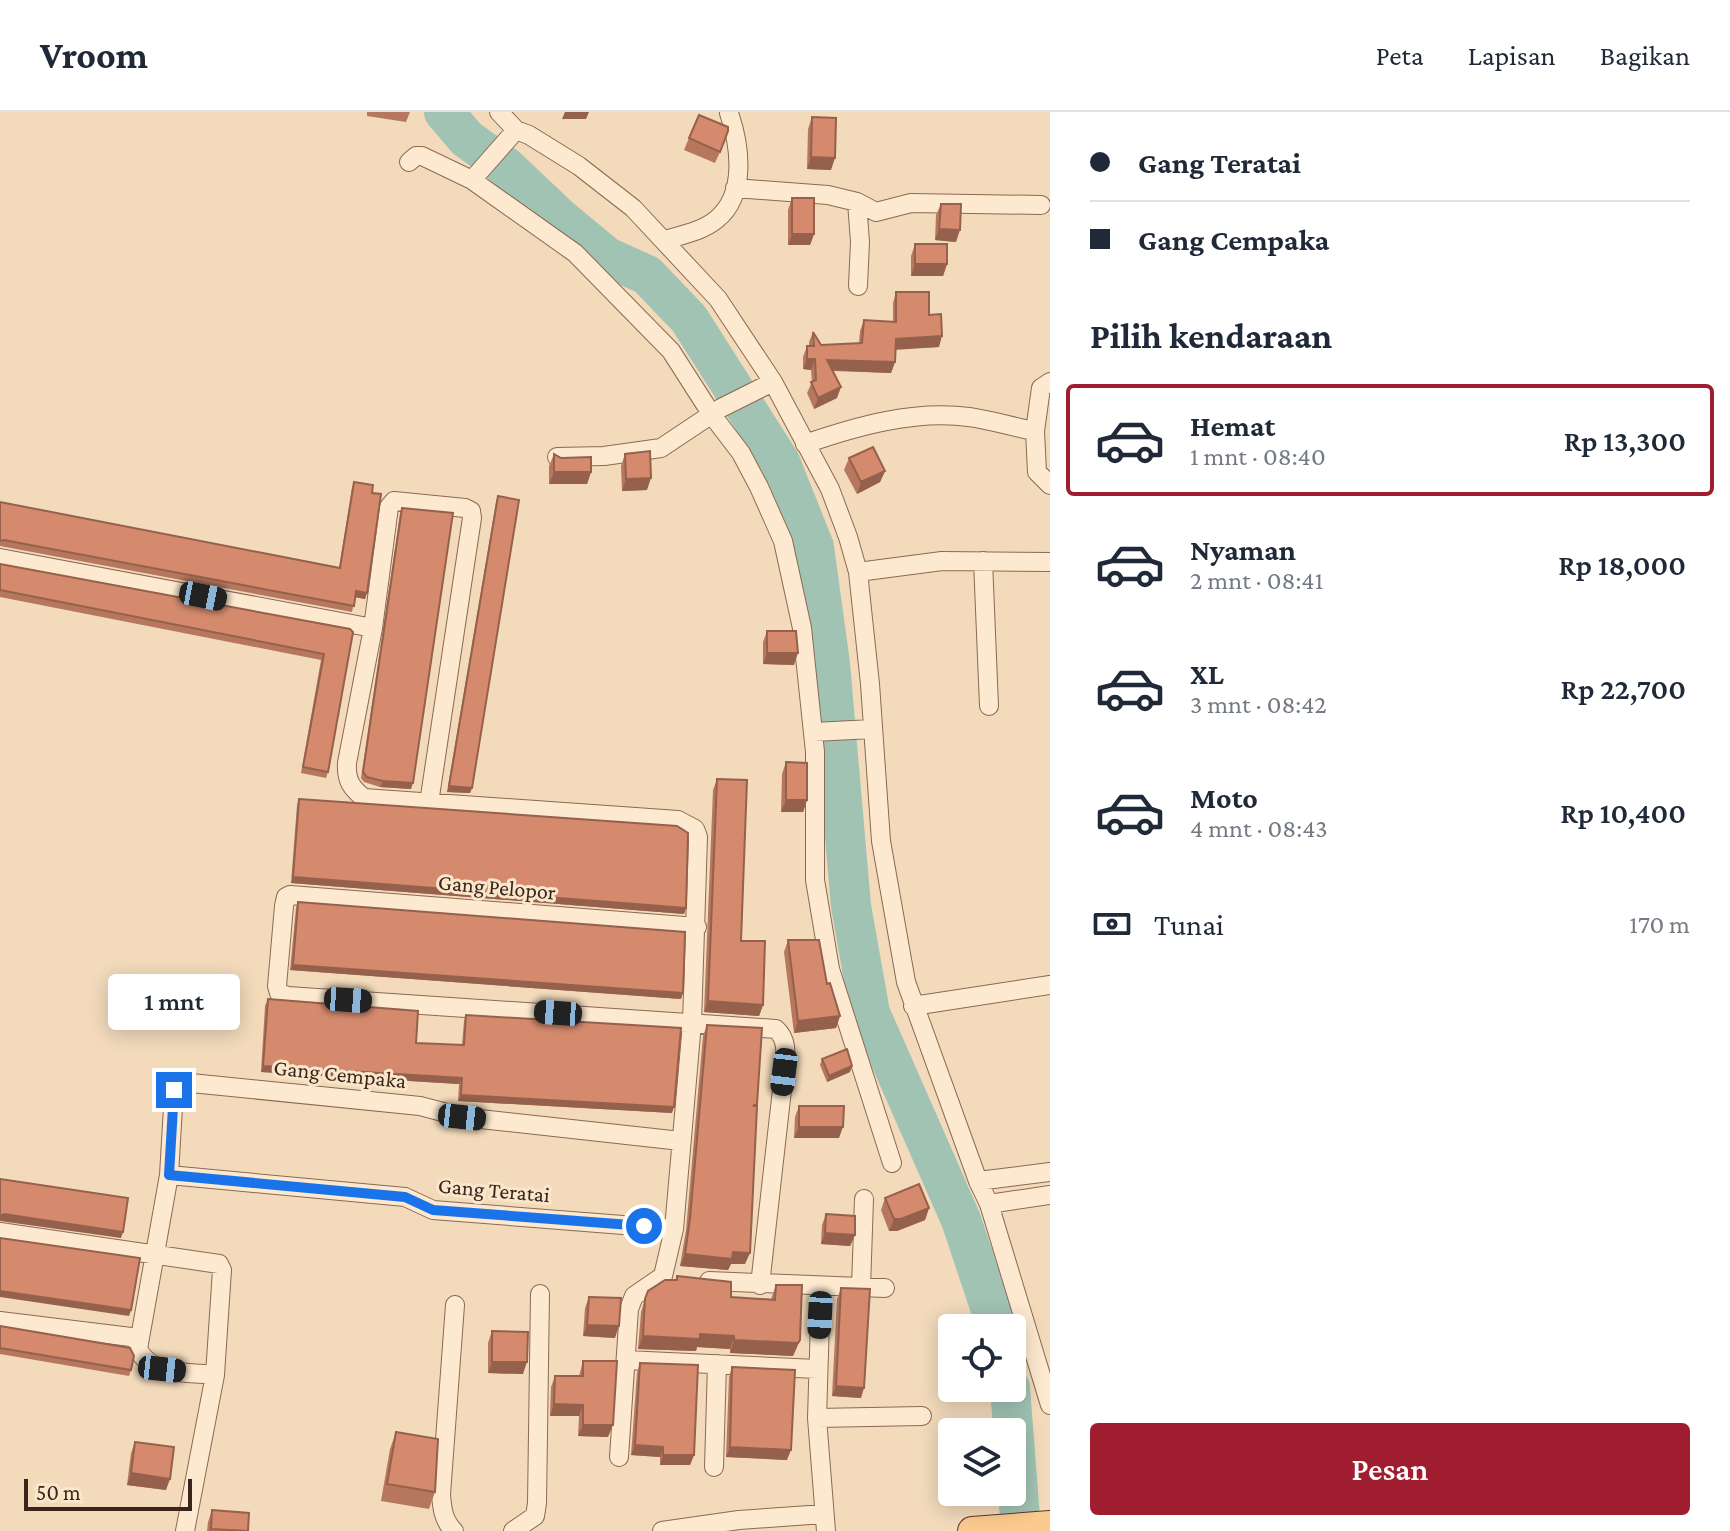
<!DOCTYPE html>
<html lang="id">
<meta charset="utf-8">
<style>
:root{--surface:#fff;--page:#f6f6f7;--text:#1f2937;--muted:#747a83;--line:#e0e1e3;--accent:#a01d30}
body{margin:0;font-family:"Crimson Pro",serif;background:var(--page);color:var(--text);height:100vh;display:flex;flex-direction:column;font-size:30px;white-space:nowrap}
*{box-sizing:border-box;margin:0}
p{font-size:26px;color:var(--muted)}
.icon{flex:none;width:44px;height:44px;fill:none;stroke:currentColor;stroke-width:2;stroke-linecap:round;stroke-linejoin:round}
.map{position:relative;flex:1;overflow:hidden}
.panel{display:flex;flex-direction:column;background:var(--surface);width:680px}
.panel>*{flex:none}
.hud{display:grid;align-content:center;height:176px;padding:0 40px;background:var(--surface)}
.tools{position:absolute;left:938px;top:1202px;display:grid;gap:16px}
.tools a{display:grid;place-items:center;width:88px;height:88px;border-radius:8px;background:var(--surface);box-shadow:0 4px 20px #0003;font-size:40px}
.scale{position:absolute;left:24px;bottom:20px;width:168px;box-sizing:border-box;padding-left:8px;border:4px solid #39251a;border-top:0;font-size:22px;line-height:28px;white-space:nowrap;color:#39251a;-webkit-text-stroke:6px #f9e6cb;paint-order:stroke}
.end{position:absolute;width:36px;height:36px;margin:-18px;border:10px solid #1a73e8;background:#fff;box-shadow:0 0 0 4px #fff}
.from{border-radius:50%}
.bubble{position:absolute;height:56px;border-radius:8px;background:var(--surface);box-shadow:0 4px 20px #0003;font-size:26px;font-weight:600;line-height:56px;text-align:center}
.car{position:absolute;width:24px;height:48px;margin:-24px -12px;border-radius:10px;box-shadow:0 0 6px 2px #0007;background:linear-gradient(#222 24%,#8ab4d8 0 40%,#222 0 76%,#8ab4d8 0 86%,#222 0)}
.hud b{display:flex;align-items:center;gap:28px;height:76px;font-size:30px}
.hud b+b{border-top:2px solid var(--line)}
.hud i{width:20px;height:20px;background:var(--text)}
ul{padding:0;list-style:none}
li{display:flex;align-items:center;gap:24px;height:112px;margin:0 16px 12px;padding:0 24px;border:4px solid transparent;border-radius:8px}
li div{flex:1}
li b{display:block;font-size:30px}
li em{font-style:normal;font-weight:600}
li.on{border-color:var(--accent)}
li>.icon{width:72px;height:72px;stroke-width:1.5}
h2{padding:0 40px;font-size:36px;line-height:96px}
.pay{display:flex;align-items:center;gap:20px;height:88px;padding:0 40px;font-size:30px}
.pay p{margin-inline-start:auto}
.cta{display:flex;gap:16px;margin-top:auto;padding:16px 40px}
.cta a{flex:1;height:92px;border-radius:8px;background:var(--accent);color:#fff;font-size:32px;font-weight:600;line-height:92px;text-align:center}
header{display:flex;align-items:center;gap:48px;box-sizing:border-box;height:112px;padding:0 40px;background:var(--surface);border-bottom:2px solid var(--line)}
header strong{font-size:38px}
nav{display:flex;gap:44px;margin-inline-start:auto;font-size:28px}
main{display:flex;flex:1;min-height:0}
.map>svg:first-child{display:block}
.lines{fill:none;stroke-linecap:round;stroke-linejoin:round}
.river{stroke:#a0c3b4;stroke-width:40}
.minor-casing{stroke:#8b6953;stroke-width:20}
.primary-casing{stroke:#583828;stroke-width:30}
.minor{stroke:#fce9cf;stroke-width:18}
.primary{stroke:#fbca8e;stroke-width:28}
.wall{fill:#b7775e}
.shaded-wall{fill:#95614c}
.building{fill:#d58a6d;stroke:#95614c;stroke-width:2}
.route{stroke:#1a73e8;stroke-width:10}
.labels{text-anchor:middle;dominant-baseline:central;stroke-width:6;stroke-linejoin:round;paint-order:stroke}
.street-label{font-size:22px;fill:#39251a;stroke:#f9e6cb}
</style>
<header>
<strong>Vroom</strong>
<nav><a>Peta</a><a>Lapisan</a><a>Bagikan</a></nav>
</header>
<main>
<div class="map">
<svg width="1050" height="1419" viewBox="0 0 1050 1419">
<rect width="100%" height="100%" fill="#f2dabb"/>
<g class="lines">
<path class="river" d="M444 0 467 27 506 55 561 107 607 145 647 163 689 207 780 350 814 435 830 552 851 794 870 901 961 1108 997 1216
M1010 1276 1021 1419"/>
<g class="minor-casing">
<path id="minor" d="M499 0 516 18 529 23 579 54 633 96 718 187 773 270 830 377 848 425 858 460 870 572 881 729 906 870 978 1069 989 1092 1050 1293
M409 50 416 44H422L472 68 575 141 671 239 712 303 741 341 759 375 783 429 802 516 815 640V768L830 857 892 1051
M472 68 516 18
M735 76 828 83 857 90 876 100 911 91 1041 93
M857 90 860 130 858 174
M665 128C682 123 703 119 717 107 747 82 740 33 729 1
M1035 319 1041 276 1050 270
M805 332C857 314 914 298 969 305 991 308 1013 315 1035 319L1037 360 1050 373
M557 345 604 344 661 336 721 296 773 270
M0 446 373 516
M983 449 989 594
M858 460 942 449 1050 450
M813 620 873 617
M429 691 472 406 471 399 465 396 394 389 389 395 373 516 347 651C346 668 351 676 364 686L678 708 695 717 698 725 692 911 674 1117 663 1164 634 1184 629 1197 619 1345
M697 815 290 783 286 785 284 794 277 874 279 881 288 884 776 917C789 929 785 944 784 960L760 1173
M913 894 1050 873
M169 1063 405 1085 433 1098 674 1117
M978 1069 1050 1060
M989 1092 1050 1083
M0 1120 219 1152 222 1158 215 1263 185 1419
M709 1169 885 1176
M821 1176 817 1306 826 1419
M861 1176 864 1087
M0 1209 139 1226
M626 1248 817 1257
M215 1263C189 1260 151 1264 138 1237L169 1063 174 978 191 971 420 994 462 1005 681 1029
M817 1306 922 1304
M714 1355 717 1252
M454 1419C443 1408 442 1396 441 1382L455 1193
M513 1419 535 1404 537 1391 540 1182
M662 1419 739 1408 824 1402"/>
</g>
<g class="primary-casing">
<path id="primary" d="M972 1419 1050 1413"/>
</g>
<use href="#minor" class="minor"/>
<use href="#primary" class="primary"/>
</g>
<path class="wall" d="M367 0H410L406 10 367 4Z
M812 5 831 58 807 57 808 17Z
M689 26 724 31 715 51 684 38Z
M792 86 814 122 810 133H788V98Z
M941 92 956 130 935 128 936 103Z
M915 132 947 152 943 164H911V144Z
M896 180 929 203 939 235 896 237 895 250 891 261 833 259 837 286 814 297 807 281 812 270 811 258 803 257V245L807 234H809V230L813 220 821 233 859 231 860 219 864 208 893 210V191Z
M554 342 591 360 587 372H549V354Z
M625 342 647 378 622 379 621 354Z
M849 346 885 359 880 370 857 382 844 358Z
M354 370 372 381 365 487 355 485 352 500 0 434V390L339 456 352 376Z
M498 384 472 676 470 681 447 680 496 390Z
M402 396 411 677 380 675 364 670 361 666 400 402Z
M0 452 350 517 328 660 326 666 301 661 321 548 0 485Z
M767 519 794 553 763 552V530Z
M786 650 807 688 803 700H781L782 662Z
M717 667 741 829 763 893 759 904 704 900 713 678Z
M299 687 686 796 684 802 291 771 297 693Z
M298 790 681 887 290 858 296 796Z
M788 828 827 872 840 904 836 916 794 921 784 840Z
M268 887 416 931 462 933 464 909 466 903 672 1001 458 989 459 972 261 960 265 894Z
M707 913 757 992 745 1152H731L728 1158 680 1154 686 1118 703 924Z
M822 947 850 960 827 970 820 953Z
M799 994 839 1026H794L795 1005Z
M885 1086 929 1096 925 1108 897 1119H889L881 1098Z
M826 1102 855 1123 850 1134 821 1132 822 1113Z
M677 1164 731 1185 771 1187 776 1173 800 1228 793 1244 730 1241V1237L697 1235 696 1239 638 1237 641 1200 645 1187 676 1168Z
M841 1176 861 1286 832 1284 837 1187Z
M589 1185 615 1226 583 1224 585 1196Z
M0 1214 131 1258 129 1264 0 1242Z
M492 1219 523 1262 488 1261V1231Z
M583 1249 608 1325 578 1324 579 1304H550L551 1275 555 1264H579Z
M640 1251 694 1343 690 1353H660V1345L631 1343 637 1261Z
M732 1255 787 1348 726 1345 729 1265Z
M396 1320 435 1380 429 1397 381 1389 390 1337Z
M135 1330 166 1378 127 1373 131 1341Z
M212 1398 248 1419H207L208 1410Z"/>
<path class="shaded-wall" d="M565 0H589L586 7H562Z
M811 45 835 46 831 58 807 57Z
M939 117 960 118 956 130 935 128Z
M792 122H814L810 133H788Z
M915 152H947L943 164H911Z
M942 224 939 235 893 238 896 227Z
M807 247H815L811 258 803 257Z
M827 248 895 250 891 261 823 258Z
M841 275 837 286 814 297 818 286Z
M885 359 880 370 857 382 861 370Z
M554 360H591L587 372H549Z
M651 366 647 378 622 379 626 367Z
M356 479 367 481 365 487 354 485Z
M767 541H798L794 553 763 552Z
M383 669 413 671 411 677 380 675Z
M449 674 472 676 470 681 447 680Z
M786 688H807L803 700H781Z
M293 765 686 796 684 802 291 771Z
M293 853 683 881 681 887 290 858Z
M708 889 763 893 759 904 704 900Z
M840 904 836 916 794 921 798 909Z
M263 954 462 966 459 972 261 960Z
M852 954 850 960 827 970 829 964Z
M461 983 674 995 672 1001 458 989Z
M799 1015H843L839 1026H794Z
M929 1096 925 1108 897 1119H889L894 1107Z
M4 1102 123 1120 121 1126 0 1109V1104Z
M825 1121 855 1123 850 1134 821 1132Z
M733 1140 750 1141 745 1152H731L728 1158 680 1154 685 1142Z
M0 1179 131 1198 129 1204 0 1185Z
M587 1213 619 1214 615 1226 583 1224Z
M700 1222 734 1224 730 1237 697 1235 696 1239 638 1237 643 1224Z
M734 1228H800L793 1244 730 1241Z
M492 1250H527L523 1262 488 1261Z
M836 1274 864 1276 861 1286 832 1284Z
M554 1292 583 1293 579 1304H550Z
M583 1313H613L608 1325 578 1324Z
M635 1333 663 1335 660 1345 631 1343Z
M730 1335 791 1338 787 1348 726 1345Z
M663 1343H694L690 1353H660Z
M131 1361 170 1367 166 1378 127 1373Z"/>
<path class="building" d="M699 3 728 15V19L720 40 689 26Z
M812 5 836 6 835 46 811 45Z
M792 86H814V122H792Z
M941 92H961L960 118 939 117Z
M915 132H947V152H915Z
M896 180H929V203L941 202 942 224 896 227 895 250 827 248 841 275 818 286 811 270 816 268 815 247H807V234H814L813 220 821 233 862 231 864 208 896 210Z
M873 335 885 359 861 370 849 346Z
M650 339 651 366 626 367 625 342Z
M554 342 561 346 591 345V360H554Z
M354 370 373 373 372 381 381 382 367 481 356 479 354 494 4 428 0 429V390L340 456Z
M498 384 519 388 472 676 449 674Z
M402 396 453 401 413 671 383 669 367 665 363 660Z
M0 452 350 517 353 520 328 660 303 655 324 542 0 478Z
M767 519H796L798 541H767Z
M786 650 807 651V688H786Z
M717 667 747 668 741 829H765L763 893 708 889Z
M299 687 677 714 688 721 686 796 293 765Z
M298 790 685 820 683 881 293 853Z
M788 828H819L827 872 830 871 840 904 798 909Z
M268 887 418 899 416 931 464 933 466 903 681 916 674 995 461 983 462 966 263 954Z
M707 913 762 916 757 992 753 994H757L750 1141 733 1140 732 1147 685 1142 690 1107Z
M847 937 852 954 829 964 822 947Z
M799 994H844L843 1015H799Z
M0 1067 128 1086 123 1120 4 1102 0 1104Z
M919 1072 929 1096 901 1107H894L885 1086Z
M826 1102 855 1104V1123L825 1121Z
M0 1126 140 1146 131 1198 0 1179Z
M677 1164 731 1170V1185L775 1188 776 1173H802L800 1228 798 1231 734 1228V1224L700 1222V1227L643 1224 645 1187 648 1179 665 1168H677Z
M841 1176 870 1177 864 1276 836 1274Z
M589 1185 621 1186 619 1214 587 1213Z
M0 1214 130 1236 134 1244 131 1258 0 1236Z
M492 1219 528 1220 527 1250H492Z
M583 1249H617L613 1313H583V1293L554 1292 555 1264H583Z
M640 1251 698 1253 694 1343H663V1335L635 1333Z
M732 1255 795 1258 791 1338 730 1335Z
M396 1320 438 1327 435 1380 387 1372Z
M135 1330 174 1335 170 1367 131 1361Z
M212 1398 249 1401 248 1419 211 1417Z"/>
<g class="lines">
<path class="route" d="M174 978 169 1063 405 1085 433 1098 644 1114"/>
</g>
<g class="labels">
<g class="street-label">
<text transform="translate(497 775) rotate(5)">Gang Pelopor</text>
<text transform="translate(340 962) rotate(6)">Gang Cempaka</text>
<text transform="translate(494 1078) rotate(5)">Gang Teratai</text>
</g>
</g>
</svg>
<div class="tools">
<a><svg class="icon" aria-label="locate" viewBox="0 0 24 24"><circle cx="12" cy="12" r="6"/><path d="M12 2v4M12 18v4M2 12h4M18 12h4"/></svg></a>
<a><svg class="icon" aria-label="layers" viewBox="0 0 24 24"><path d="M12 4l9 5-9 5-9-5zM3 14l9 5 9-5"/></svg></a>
</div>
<div class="scale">50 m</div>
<i class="end from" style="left:644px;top:1114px"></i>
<i class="end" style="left:174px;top:978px"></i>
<div class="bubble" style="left:108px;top:862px;width:132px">1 mnt</div>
<i class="car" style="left:203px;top:484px;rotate:101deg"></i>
<i class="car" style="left:348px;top:888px;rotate:94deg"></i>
<i class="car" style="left:558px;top:901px;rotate:274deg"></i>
<i class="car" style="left:784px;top:960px;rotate:187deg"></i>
<i class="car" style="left:462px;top:1005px;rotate:96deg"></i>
<i class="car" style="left:820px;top:1203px;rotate:183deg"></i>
<i class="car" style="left:162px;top:1257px;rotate:96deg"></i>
</div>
<section class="panel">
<div class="hud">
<b><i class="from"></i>Gang Teratai</b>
<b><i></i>Gang Cempaka</b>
</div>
<h2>Pilih kendaraan</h2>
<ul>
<li class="on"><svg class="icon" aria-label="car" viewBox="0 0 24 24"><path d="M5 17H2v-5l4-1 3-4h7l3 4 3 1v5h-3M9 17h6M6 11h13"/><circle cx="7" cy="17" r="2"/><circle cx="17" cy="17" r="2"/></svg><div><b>Hemat</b><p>1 mnt · 08:40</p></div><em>Rp 13,300</em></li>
<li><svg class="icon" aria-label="car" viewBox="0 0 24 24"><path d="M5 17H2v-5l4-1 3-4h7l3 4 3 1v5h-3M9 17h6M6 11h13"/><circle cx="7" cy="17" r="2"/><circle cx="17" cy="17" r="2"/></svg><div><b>Nyaman</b><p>2 mnt · 08:41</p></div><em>Rp 18,000</em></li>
<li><svg class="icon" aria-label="car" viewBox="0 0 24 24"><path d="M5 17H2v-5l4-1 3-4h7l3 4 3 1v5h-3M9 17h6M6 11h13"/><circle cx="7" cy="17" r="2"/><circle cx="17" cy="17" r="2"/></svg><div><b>XL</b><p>3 mnt · 08:42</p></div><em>Rp 22,700</em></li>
<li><svg class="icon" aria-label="car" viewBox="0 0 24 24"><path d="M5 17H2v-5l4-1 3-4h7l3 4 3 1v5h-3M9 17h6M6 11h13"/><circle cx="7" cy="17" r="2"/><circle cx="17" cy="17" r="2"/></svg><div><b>Moto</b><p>4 mnt · 08:43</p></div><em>Rp 10,400</em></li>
</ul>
<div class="pay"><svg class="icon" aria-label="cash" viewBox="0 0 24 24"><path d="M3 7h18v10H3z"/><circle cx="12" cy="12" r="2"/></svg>Tunai<p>170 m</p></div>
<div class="cta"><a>Pesan</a></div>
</section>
</main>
